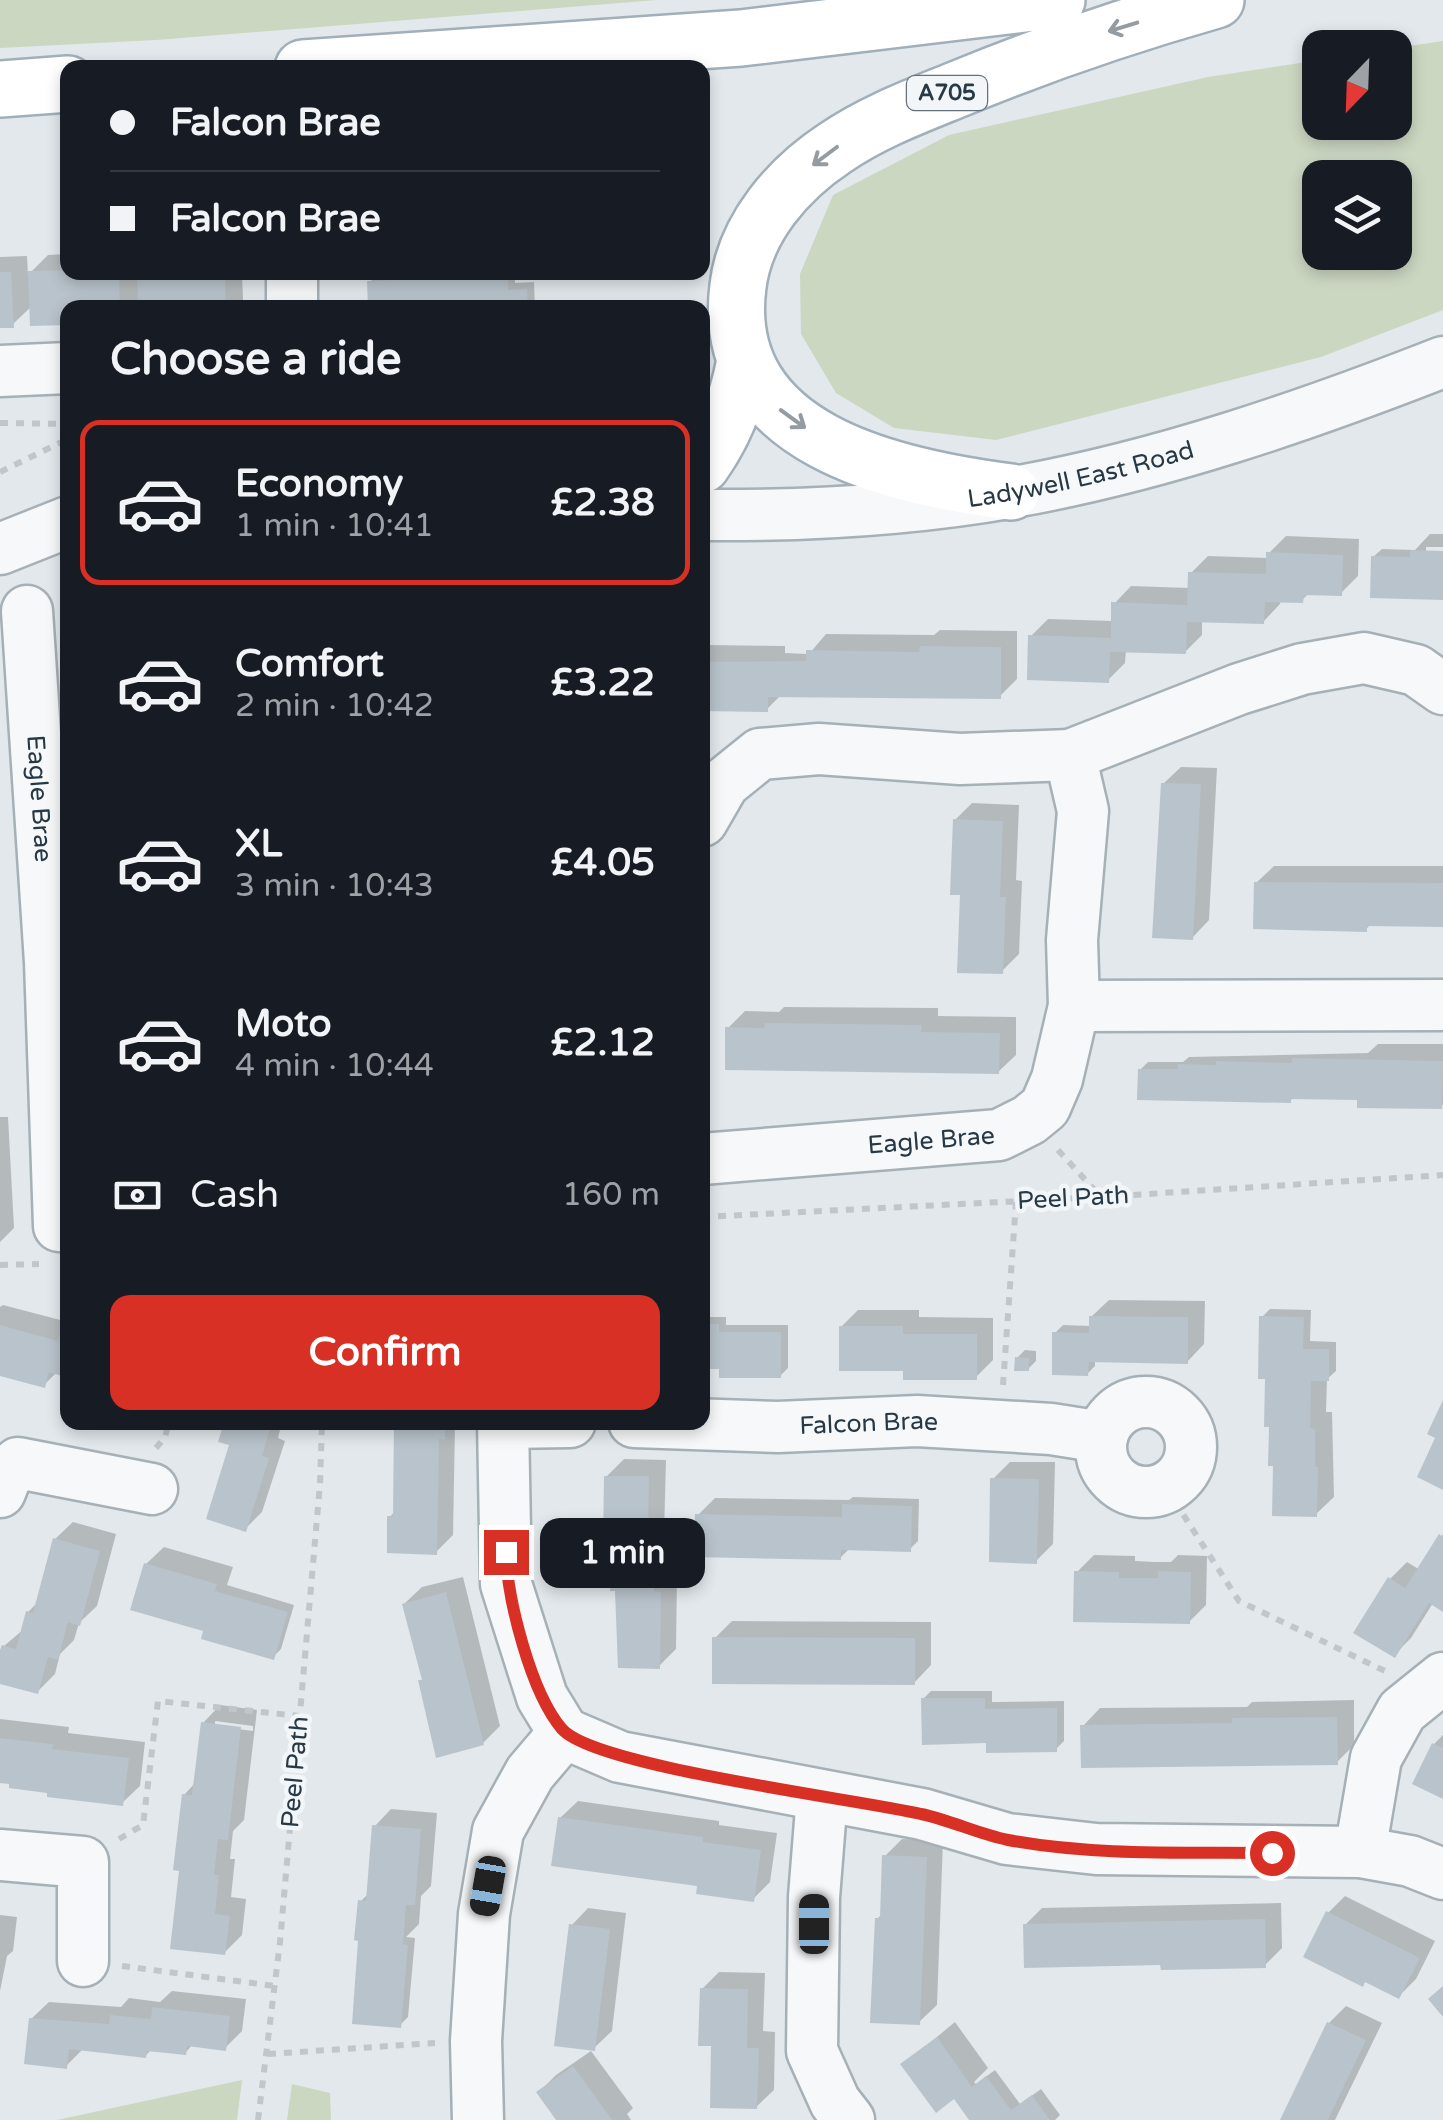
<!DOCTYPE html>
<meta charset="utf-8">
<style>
:root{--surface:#171b24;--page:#242831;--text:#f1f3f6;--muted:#9ea1a6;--line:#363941;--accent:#d93025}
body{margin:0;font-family:"Varela Round",sans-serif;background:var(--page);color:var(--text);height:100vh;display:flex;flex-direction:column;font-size:38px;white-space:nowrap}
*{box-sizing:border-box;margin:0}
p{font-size:32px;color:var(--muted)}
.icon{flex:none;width:55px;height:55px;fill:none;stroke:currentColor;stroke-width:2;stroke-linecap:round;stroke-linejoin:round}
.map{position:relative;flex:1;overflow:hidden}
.drawer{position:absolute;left:60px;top:300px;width:650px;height:1130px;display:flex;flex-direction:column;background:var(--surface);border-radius:20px;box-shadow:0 5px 15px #0003}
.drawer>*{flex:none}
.guide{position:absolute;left:60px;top:60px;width:650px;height:220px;border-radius:20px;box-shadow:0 5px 15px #0003;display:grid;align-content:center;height:220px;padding:0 50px;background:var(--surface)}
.needle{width:65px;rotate:203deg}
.buttons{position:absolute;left:1302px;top:30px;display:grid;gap:20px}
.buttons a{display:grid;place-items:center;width:110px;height:110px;border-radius:20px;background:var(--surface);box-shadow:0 5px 15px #0003;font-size:50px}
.end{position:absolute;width:45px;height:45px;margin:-22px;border:12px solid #d93025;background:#fff;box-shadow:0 0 0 5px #fff}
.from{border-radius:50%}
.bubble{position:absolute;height:70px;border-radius:20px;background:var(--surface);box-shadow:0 5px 15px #0003;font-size:32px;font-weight:700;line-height:70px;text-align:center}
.car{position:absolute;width:30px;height:60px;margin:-30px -15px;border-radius:12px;box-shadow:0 0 8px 2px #0007;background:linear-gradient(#222 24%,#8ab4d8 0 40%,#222 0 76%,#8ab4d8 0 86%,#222 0)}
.guide b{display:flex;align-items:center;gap:35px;height:95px;font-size:38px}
.guide b+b{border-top:2px solid var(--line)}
.guide i{width:25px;height:25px;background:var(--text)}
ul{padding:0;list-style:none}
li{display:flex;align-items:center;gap:30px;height:165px;margin:0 20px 15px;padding:0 30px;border:5px solid transparent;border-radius:20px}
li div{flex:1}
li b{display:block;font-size:38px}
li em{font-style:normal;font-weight:700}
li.selected{border-color:var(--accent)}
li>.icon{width:90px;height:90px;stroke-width:1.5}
h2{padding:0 50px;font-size:45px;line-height:120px}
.pay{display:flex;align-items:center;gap:25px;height:110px;padding:0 50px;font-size:38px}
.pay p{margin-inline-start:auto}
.button{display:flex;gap:20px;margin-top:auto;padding:20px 50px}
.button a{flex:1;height:115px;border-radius:20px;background:var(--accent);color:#fff;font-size:40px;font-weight:700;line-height:115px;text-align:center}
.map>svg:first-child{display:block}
.green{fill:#ccd7c2;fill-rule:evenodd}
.shadow{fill:#0003;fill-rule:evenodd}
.building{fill:#b9c3cb}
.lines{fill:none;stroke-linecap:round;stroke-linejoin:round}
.minor-casing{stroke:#a6b0b7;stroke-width:55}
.major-casing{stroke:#a0afb9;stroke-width:60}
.path{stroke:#c0c6cb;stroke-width:6;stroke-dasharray:8 8;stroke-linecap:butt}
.minor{stroke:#f6f8fa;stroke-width:50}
.major{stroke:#fff;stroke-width:55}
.oneway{stroke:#949ca2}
.route{stroke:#d93025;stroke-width:12}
.labels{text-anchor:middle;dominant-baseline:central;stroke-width:9;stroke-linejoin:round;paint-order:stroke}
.shield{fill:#f2f6f9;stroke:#65727c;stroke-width:2.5}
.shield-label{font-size:22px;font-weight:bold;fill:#283946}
.street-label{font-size:25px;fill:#283946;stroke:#f2f6f9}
</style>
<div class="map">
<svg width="1443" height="2120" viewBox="0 0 1443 2120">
<rect width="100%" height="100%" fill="#e2e8ec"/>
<path class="green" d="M0 0H657L156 40 0 48Z
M1443 41V310L1321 357 996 440 894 428 836 393 801 334 800 274 833 195 949 135 1208 77 1320 60V122H1395V48ZM1320 178H1395V252H1320Z
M242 2080 237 2120H57Z
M292 2084 330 2093 331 2120H287Z"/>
<path class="shadow" d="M68 254V272H242L243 300 235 308H141L140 299 132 308 32 306 12 325 0 326V257L27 256 28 275 48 255Z
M515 272V283L534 282 535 308H371L370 282 378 274Z
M1430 534H1443V547H1426V552H1443V598L1373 557 1382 549 1415 550Z
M1286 536 1359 539 1358 576 1341 593 1310 592 1302 600H1281L1280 604 1263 622 1202 620V635L1185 652 1126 650 1125 663 1108 680 1031 636 1048 619 1113 621 1114 604 1131 586 1190 588 1191 573 1208 556 1269 558V553Z
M940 630 1017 631V679L1000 696 782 694 767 709H702V649L706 645 785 646V653L809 654 826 634 934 635Z
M1181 767 1217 768 1209 920 1192 938 1163 784Z
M972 803 1019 805 1016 880 1022 881 1019 954 1002 971 963 893 955 820Z
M1274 866H1443V925L1371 924 1366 929 1256 883Z
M784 1007 938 1008V1016L1016 1017V1055L998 1072 728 1028 745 1011 779 1012Z
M1378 1044H1443V1105L1360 1094 1294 1097 1290 1101 1140 1070 1148 1062H1183L1189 1057 1368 1053Z
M0 1117H8L14 1228 0 1242Z
M1109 1300 1205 1301 1204 1344 1187 1362 1095 1360V1366L1087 1374 1055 1333 1063 1325 1091 1326V1317Z
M3 1305 68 1322V1375L57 1372 44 1385 0 1373V1307Z
M1270 1309 1311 1310 1310 1341 1336 1342V1371L1327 1379 1326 1412H1332L1334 1497 1316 1514 1276 1464 1262 1317Z
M858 1310H919V1317L993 1318V1360L976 1377 905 1368 841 1327Z
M702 1317H726V1325H788V1368L780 1376 702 1366Z
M1025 1350 1036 1351V1361L1028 1369 1017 1358Z
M226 1422H282L278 1438 285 1441 262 1512 245 1529Z
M397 1422H458L455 1425 453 1535 436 1552 390 1517 395 1511Z
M624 1459 666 1460 664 1536H670V1575H677L676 1649 659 1666 606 1477Z
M1010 1462H1055L1053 1544 1036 1561 993 1479Z
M853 1497 919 1499 918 1541 910 1549 850 1548 840 1558 698 1515 715 1498 849 1500Z
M73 1522 116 1534 97 1606 79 1623 74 1640 60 1654 55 1674 38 1691 0 1681 4 1646 24 1629 28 1612 38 1602 55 1539Z
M1443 1534V1609L1433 1603 1411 1638 1394 1655 1390 1579 1407 1562 1420 1570Z
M164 1547 233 1567 227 1585 294 1605 281 1649 273 1657 206 1629 146 1564Z
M1094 1555 1135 1556V1561L1155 1562H1171L1178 1555 1207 1556 1206 1605 1189 1622 1077 1572Z
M463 1577 500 1726 483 1743 421 1681 424 1678 404 1604 422 1587Z
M732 1621 931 1622V1665L914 1683 715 1638Z
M931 1691H992V1702L1064 1701V1741L1056 1749 988 1741 923 1699Z
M1354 1700V1745L1337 1762 1083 1726 1100 1708 1247 1707 1252 1702Z
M220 1705 257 1710 244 1820 233 1831 230 1859H235L231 1897 246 1899 242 1935 224 1953 182 1869 184 1795 196 1782 203 1723ZM215 1721 253 1726V1731L215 1726Z
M0 1719 69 1727 68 1733 145 1742 140 1786 122 1803 0 1780Z
M1443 1735V1797L1434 1744Z
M578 1801 719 1821V1825L777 1833 770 1882 753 1899 700 1884 560 1818Z
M391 1809 437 1813 431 1886 421 1896 419 1924 406 1937 415 1938 408 2017 400 2025 361 1938 360 1902 369 1893 374 1827Z
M902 1839 943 1840 937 2005 919 2022 877 1919 882 1914 885 1856Z
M1345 1896 1435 1941 1416 1979 1399 1996 1328 1913Z
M1281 1903 1282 1948 1265 1965 1163 1962 1025 1925 1042 1908Z
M588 1908 626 1913 612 2031 594 2048 571 1926Z
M0 1915 17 1917 13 1951 7 1956 0 1991Z
M719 1972 765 1973 763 2031 775 2032 774 2090 756 2107 714 2044 702 1989Z
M172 1991 246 1999 242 2031 225 2048 193 2044 186 2052 152 2049 145 2056 84 2048 66 2066 31 2019 49 2002 121 2007 129 1998 160 2002Z
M1346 2006 1382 2023 1335 2120H1283L1329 2023Z
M955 2022 988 2068 974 2082 976 2084 995 2070 1020 2104 1041 2089 1060 2115 1055 2120H972L955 2096 903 2065Z
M591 2051 633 2108 627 2114 631 2120H559L539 2092 556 2075Z"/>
<path class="building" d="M68 270 119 272 120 308H68V325L30 326 28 271Z
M0 272H11L14 328H0Z
M137 272H225L226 308H138Z
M508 275V290L527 289 528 308H368L367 281Z
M1410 550 1443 551V600L1370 598 1371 556 1410 557Z
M1266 552 1343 555 1342 596 1304 595 1303 603 1265 602 1264 624 1187 622 1186 654 1110 652 1109 683 1027 680 1028 635 1111 638V602L1187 605 1188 572 1266 574Z
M920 646 1001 647V699L768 697V712L702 711V662L806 661V650L919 652Z
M1161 783 1201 784 1193 940 1152 938Z
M953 819 1003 821 1000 897H1006L1003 974 957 973 960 895H950Z
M1254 882 1443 883V927L1367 926V932L1253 929Z
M765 1023 922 1025 921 1032 1000 1033 999 1074 725 1070V1027L764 1028Z
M1292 1058 1443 1061 1442 1109 1357 1108V1100L1291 1099V1103L1137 1100 1138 1069H1178V1064L1216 1065V1061L1292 1063Z
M1089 1316 1188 1317V1364L1089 1362 1088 1376 1052 1375V1332L1089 1333Z
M1259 1316 1304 1317 1303 1349H1329V1381H1311L1310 1428 1315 1429V1467H1318L1317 1517 1272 1516 1273 1466H1268L1269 1427H1264L1265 1379H1258Z
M702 1324H719V1332H781V1378H719V1369H702Z
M0 1325 58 1341 62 1325 68 1327V1378L49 1372 45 1388 0 1376Z
M839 1326H903V1334H977V1380H903V1371H839Z
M1015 1357 1029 1358V1371H1014Z
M1443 1400V1490L1417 1477 1435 1438 1427 1434Z
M224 1422H272L262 1456 269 1458 246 1532 206 1519 229 1445 218 1442Z
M394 1422H445V1440L439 1439 437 1555 387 1553V1516H393Z
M604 1476H649L648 1552H654V1591L661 1592 660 1669 618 1668 615 1591H610V1552L603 1551Z
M990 1478 1039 1479 1037 1564 989 1562Z
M842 1504 912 1506 911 1552 841 1550V1560L694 1557 695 1514 842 1517Z
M1439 1534 1443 1537V1612L1429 1603 1395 1658 1353 1633 1388 1577 1405 1588Z
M53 1538 100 1551 80 1626 68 1622 58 1660 48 1657 38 1694 0 1684V1650L2 1645 16 1649 26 1611 33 1613Z
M144 1563 217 1584 215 1591 288 1612 274 1660 201 1639 203 1631 130 1610Z
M1074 1571 1119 1572V1578H1158V1571L1191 1572 1190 1624 1073 1622Z
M446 1592 484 1745 436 1758 418 1680H422L402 1604Z
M712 1637 915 1638V1685L712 1684Z
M921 1698H985V1709L1057 1708V1752L986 1753V1743L922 1745Z
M1337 1717 1338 1765 1081 1768 1080 1725 1232 1723V1718Z
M201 1722 241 1727 228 1840 218 1839 214 1875H219L215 1914 230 1916 225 1955 170 1949 179 1871 173 1870 182 1794 192 1795Z
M0 1738 53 1744 52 1749 129 1758 123 1806 47 1797V1793L9 1788V1784L0 1783Z
M1432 1743 1443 1748V1799L1412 1784Z
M558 1817 703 1837V1842L761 1850 754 1902 696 1894 697 1886 551 1866Z
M372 1825 421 1829 415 1905H406L403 1944 408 1945 401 2028 352 2024 358 1941 354 1940 358 1900 366 1901Z
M882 1855 927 1857 920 2025 870 2023 875 1918H880Z
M1326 1911 1420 1958 1399 1999 1365 1982 1363 1987 1303 1957Z
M1265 1919 1266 1968 1161 1970 1160 1965 1024 1968 1023 1924Z
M569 1924 610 1929 595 2051 554 2046Z
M1443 1986V2017L1428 1999Z
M700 1988 748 1989 747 2048H759L757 2109 710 2108 711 2046H698Z
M152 2007 230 2016 226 2051 187 2046 186 2055 147 2051 146 2058 69 2049 67 2069 24 2064 29 2018 109 2024 110 2015 151 2019Z
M1327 2022 1366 2040 1332 2111 1328 2120H1280Z
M937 2037 972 2087 986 2076 1011 2110 1032 2095 1050 2120H969L954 2099 936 2113 900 2064Z
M573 2066 595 2096 612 2120H556L536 2092Z"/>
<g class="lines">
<g class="minor-casing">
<g id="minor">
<path d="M292 308V272"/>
<path d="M0 371 68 368"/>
<path id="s1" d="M702 515C805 516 912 510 1014 492 1160 466 1305 416 1443 362"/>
<path d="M0 549 68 522"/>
<path id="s2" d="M27 611 50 962 59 1226 68 1227"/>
<path d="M702 821 724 783 760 754 819 749 960 759 1070 755"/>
<path d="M1074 1006 1443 1005"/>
<path id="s3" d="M702 1159 999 1135 1029 1120 1045 1107 1057 1079 1074 1006 1072 940 1083 811 1070 755 1239 689 1302 669 1364 658 1416 670 1443 689"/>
<circle cx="1146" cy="1447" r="45"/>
<path d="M503 1422 506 1584 542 1697 564 1733 620 1757 922 1814 1007 1839 1096 1849 1360 1852 1410 1861 1443 1874"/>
<path id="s4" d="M634 1422 778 1427 917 1421 1051 1429 1102 1437"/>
<path d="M503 1423 570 1422"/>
<path d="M0 1492 7 1474 18 1463 152 1489"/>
<path d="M822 1796 814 1897 812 2051 835 2102 849 2120"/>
<path d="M1360 1852 1376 1758 1402 1711 1443 1678"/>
<path d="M0 1855 83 1862V1961"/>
<path d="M478 2120 476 2041 484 1914 498 1831 530 1773 564 1733"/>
</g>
</g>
<g class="major-casing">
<path id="major" d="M303 68 741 38 1057 0
M0 89 68 84
M702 465C724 434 737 402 744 365
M1011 492C895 477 718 440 738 286 745 228 788 179 835 148 873 122 916 106 958 89 1043 54 1128 25 1216 0"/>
</g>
<path class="path" d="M0 423 68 424
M0 472 68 439
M1058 1150 1100 1196
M702 1217 1101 1197 1443 1175
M0 1265 39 1264
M1003 1385 1016 1202
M156 1448 165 1437 169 1422
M1166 1488 1239 1601 1385 1671
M119 1839 143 1825 158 1701 299 1716
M122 1966 275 1986
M268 2054 435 2043
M258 2120 280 1942 320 1484 322 1422"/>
<use href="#minor" class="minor"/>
<use href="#major" class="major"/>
</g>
<defs><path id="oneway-shaft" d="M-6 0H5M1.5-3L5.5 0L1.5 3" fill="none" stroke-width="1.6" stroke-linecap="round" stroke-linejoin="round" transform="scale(2.5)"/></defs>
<g class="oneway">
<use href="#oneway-shaft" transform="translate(1123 27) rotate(163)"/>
<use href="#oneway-shaft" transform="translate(825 156) rotate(143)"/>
<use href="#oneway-shaft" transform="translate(793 419) rotate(36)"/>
</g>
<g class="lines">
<path class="route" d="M506 1552C507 1599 531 1693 562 1729 595 1767 857 1799 921 1814 950 1820 978 1834 1008 1840 1094 1856 1185 1852 1272 1853"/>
</g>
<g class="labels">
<rect class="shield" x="907" y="76" width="80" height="34" rx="8"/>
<g class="shield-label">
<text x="947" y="93">A705</text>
</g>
<g class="street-label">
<text stroke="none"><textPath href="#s1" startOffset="382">Ladywell East Road</textPath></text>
<text stroke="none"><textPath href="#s2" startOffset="188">Eagle Brae</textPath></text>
<text stroke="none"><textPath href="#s3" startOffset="230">Eagle Brae</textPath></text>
<text transform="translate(1073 1198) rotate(-3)">Peel Path</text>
<text stroke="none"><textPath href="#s4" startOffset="235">Falcon Brae</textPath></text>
<text transform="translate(295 1772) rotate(-85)">Peel Path</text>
</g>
</g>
</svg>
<div class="buttons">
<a><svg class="needle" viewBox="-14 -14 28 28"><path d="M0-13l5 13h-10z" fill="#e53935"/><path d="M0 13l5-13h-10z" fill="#9ea1a6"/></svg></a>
<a><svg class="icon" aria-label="layers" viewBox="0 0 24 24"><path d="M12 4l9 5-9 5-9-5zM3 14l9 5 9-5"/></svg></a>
</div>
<i class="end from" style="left:1272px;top:1853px"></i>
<i class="end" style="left:506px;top:1552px"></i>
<div class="bubble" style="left:540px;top:1518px;width:165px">1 min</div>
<i class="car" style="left:488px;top:1886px;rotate:190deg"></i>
<i class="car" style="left:814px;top:1924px;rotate:0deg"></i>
<div class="guide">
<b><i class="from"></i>Falcon Brae</b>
<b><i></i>Falcon Brae</b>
</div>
<section class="drawer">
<h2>Choose a ride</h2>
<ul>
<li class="selected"><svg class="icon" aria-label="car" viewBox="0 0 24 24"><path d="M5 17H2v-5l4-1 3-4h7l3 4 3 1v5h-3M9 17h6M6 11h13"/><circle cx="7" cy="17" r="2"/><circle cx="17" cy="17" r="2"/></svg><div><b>Economy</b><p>1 min · 10:41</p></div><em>£2.38</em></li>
<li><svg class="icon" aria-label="car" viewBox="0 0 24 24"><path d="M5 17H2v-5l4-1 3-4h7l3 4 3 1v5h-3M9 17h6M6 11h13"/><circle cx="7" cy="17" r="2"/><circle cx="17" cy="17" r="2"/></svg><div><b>Comfort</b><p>2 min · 10:42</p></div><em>£3.22</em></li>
<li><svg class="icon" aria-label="car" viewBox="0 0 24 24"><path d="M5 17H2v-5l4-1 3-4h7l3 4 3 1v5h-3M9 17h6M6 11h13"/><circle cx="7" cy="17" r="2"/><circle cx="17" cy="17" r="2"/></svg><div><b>XL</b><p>3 min · 10:43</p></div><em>£4.05</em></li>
<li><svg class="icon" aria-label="car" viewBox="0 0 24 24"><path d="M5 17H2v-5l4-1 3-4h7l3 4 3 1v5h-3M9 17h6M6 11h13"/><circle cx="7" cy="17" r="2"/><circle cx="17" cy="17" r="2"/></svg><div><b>Moto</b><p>4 min · 10:44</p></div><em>£2.12</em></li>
</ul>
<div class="pay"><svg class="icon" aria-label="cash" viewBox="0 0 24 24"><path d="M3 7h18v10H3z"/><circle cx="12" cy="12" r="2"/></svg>Cash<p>160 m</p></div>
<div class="button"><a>Confirm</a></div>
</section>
</div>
